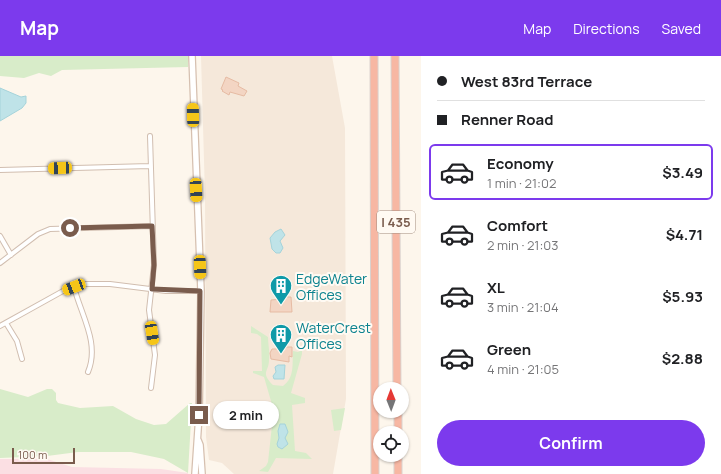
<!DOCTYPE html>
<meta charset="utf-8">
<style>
:root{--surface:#fff;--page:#f6f6f6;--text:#202124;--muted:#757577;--line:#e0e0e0;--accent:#7c3aed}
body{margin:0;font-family:Manrope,sans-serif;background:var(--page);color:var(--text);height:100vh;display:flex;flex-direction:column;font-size:15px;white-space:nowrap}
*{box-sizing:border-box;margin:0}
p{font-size:13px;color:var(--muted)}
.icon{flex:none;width:22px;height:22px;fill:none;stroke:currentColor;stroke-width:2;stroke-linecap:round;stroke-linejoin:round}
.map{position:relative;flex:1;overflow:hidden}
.panel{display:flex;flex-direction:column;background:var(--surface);width:300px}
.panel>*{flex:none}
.hud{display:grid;align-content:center;height:88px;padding:0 16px;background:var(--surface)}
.needle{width:26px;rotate:359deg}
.fabs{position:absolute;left:373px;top:326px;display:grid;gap:8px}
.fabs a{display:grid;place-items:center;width:36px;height:36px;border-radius:50%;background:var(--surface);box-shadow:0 1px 3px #0004;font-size:20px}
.scale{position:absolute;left:12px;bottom:10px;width:63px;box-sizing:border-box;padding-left:4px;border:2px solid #7a5c4d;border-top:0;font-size:11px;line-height:14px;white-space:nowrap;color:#7a5c4d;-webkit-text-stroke:3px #fffaf3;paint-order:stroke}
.end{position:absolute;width:18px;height:18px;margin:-9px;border:5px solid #7a5c4d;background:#fff;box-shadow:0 0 0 2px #fff}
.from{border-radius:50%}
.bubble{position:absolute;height:28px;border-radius:14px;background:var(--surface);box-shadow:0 1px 3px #0004;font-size:13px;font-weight:700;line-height:28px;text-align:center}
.car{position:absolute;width:12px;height:24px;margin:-12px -6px;border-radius:5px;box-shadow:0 0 3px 1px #0007;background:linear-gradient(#f5c518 24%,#345 0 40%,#f5c518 0 76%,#345 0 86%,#f5c518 0)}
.hud b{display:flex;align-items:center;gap:14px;height:38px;font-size:15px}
.hud b+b{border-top:1px solid var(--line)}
.hud i{width:10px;height:10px;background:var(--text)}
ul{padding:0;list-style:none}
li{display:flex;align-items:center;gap:12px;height:56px;margin:0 8px 6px;padding:0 8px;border:2px solid transparent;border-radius:6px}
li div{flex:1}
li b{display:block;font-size:15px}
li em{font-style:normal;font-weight:700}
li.selected{border-color:var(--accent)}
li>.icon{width:36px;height:36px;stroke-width:1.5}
.primary-button{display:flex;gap:8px;margin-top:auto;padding:8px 16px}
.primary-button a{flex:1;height:46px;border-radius:24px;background:var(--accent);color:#fff;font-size:16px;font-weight:700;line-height:46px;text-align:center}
header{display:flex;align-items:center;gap:24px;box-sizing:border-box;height:56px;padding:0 20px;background:var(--accent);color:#fff}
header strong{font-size:19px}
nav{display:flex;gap:22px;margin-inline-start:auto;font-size:14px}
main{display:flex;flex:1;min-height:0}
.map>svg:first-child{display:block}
.residential{fill:#f5e8da}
.medical{fill:#fbdfe3}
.green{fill:#d8ecc9}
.water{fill:#bfe3e8;stroke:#a5d3da}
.building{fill:#f3d5c3;stroke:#e6bba3}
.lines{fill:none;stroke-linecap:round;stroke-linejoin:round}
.minor-casing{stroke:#d1beb0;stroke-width:6}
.secondary-casing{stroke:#d6c0b0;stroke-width:8}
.motorway-casing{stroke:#dad1cd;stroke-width:9}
.minor{stroke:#fff;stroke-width:4}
.secondary{stroke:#fff;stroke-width:5.5}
.motorway{stroke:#f7b7a3;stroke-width:7}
.route{stroke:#7a5c4d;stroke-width:5}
.labels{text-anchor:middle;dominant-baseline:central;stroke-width:4;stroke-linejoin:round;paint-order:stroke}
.shield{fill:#fffaf3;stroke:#a28b7f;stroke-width:1}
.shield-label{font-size:13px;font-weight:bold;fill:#7a5c4d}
.culture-label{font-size:14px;fill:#0d838f;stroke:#fffaf3;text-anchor:start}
</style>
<header>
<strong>Map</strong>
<nav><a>Map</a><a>Directions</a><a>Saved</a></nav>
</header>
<main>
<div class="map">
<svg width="421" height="418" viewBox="0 0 421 418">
<rect width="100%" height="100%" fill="#fdf6ec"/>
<path class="residential" d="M201 0H332L345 72 346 343 333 418H234L222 407 209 404 206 381 205 139Z"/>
<path class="medical" d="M0 403H47L72 411 161 413 188 417V418H0Z"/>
<path class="green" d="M0 0H188V11L62 14 51 20 39 17 24 22 0 20Z
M251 270 268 281C268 288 270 296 269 304 269 316 260 316 273 329L283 330C295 321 292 309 293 295L298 296 302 294V298L291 337 305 342V347L292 349 295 395 306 397 312 403 276 402 268 416 259 415 266 410 268 406 273 360 257 359 258 355 273 352 264 321 253 317V315H262L261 281 257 278 251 277Z
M0 333 28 341 47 333H52L56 337V344L58 347 80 352 113 350 136 363 154 369 166 368 190 347H192L188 417 164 403 131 396H78L47 400 0 402Z
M345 352 341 374 334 375 331 354Z"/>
<path class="water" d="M0 32 21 41 26 40V47L22 52 0 65Z
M281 173 285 179 280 185 283 192 280 197H276L272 193 270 182 275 176Z
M285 309 284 323H274L273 320 276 316 275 311 278 309Z
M280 368H285L288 376 285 382 288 388 282 393 278 391 277 388 279 382 278 375Z"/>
<path class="building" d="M226 21 239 27 238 30 247 35 244 40 230 36 229 39 222 35 223 34 221 33Z
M283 241H291L292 256H270L271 244 283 243Z
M287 291H292V301L289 300V306L271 303 270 297 272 293H284Z"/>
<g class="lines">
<g class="minor-casing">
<path id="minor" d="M150 80 154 209 149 254 155 299 151 332
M0 114 150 110
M0 180 11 199
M0 207 38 178 50 173 152 170
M74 231C81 259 100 287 88 316
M6 267 17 285 22 303
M0 270 63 235 84 228H110L166 235H201"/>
</g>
<g class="secondary-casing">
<path id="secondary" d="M192 0 201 235 199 359 195 418
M198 384 200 389 202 418"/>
</g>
<g class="motorway-casing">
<path id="motorway" d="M374 0 375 418
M395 0 397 333
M398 355V377
M398 399V418"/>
</g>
<use href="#minor" class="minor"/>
<use href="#secondary" class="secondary"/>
<use href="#motorway" class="motorway"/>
</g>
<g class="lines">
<path class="route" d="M70 172 152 170 154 209 152 233 200 235 199 359"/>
</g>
<defs>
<g id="building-pin" transform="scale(1.15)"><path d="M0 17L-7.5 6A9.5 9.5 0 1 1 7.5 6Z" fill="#0f9aa8" stroke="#fffaf3"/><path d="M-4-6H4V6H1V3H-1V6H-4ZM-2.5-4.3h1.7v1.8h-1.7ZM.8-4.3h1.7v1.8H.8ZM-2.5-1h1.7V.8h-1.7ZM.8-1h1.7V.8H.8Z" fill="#fff"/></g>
</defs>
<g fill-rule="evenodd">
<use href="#building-pin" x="281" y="230"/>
<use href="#building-pin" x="281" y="279"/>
</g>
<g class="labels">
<rect class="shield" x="377" y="155" width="38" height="22" rx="3"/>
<g class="shield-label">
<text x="396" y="166">I 435</text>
</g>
<g class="culture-label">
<text x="296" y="222">EdgeWater<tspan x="296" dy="16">Offices</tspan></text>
<text x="296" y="271">WaterCrest<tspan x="296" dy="16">Offices</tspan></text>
</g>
</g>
</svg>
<div class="fabs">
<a><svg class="needle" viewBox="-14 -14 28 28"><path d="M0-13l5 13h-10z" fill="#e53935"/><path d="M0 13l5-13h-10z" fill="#757577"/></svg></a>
<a><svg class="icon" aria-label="locate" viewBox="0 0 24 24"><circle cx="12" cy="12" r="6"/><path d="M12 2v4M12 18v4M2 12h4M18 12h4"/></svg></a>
</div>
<div class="scale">100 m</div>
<i class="end from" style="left:70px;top:172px"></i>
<i class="end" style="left:199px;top:359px"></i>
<div class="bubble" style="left:213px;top:345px;width:66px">2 min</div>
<i class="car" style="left:193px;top:59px;rotate:359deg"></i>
<i class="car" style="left:60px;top:112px;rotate:268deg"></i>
<i class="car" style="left:196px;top:134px;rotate:177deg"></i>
<i class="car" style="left:200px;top:211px;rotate:178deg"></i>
<i class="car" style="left:74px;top:231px;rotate:249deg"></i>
<i class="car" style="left:152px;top:277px;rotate:171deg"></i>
</div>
<section class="panel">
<div class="hud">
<b><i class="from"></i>West 83rd Terrace</b>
<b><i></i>Renner Road</b>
</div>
<ul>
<li class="selected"><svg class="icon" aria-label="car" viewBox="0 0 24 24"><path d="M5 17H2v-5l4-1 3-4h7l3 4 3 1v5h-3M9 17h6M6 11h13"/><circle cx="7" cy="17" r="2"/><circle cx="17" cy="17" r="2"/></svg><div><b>Economy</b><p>1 min · 21:02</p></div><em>$3.49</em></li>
<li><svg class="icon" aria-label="car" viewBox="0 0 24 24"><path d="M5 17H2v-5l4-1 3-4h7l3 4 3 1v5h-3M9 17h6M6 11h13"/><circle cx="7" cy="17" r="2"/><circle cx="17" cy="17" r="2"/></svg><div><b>Comfort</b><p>2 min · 21:03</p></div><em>$4.71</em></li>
<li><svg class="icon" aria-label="car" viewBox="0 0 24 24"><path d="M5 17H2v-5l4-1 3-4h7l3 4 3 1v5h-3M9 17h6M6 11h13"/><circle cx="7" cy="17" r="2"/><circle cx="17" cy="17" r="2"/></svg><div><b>XL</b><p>3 min · 21:04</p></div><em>$5.93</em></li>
<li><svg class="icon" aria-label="car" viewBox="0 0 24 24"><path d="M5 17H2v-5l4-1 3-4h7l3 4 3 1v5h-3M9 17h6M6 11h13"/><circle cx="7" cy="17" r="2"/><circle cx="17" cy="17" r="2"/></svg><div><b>Green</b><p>4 min · 21:05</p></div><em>$2.88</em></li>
</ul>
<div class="primary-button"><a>Confirm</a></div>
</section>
</main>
